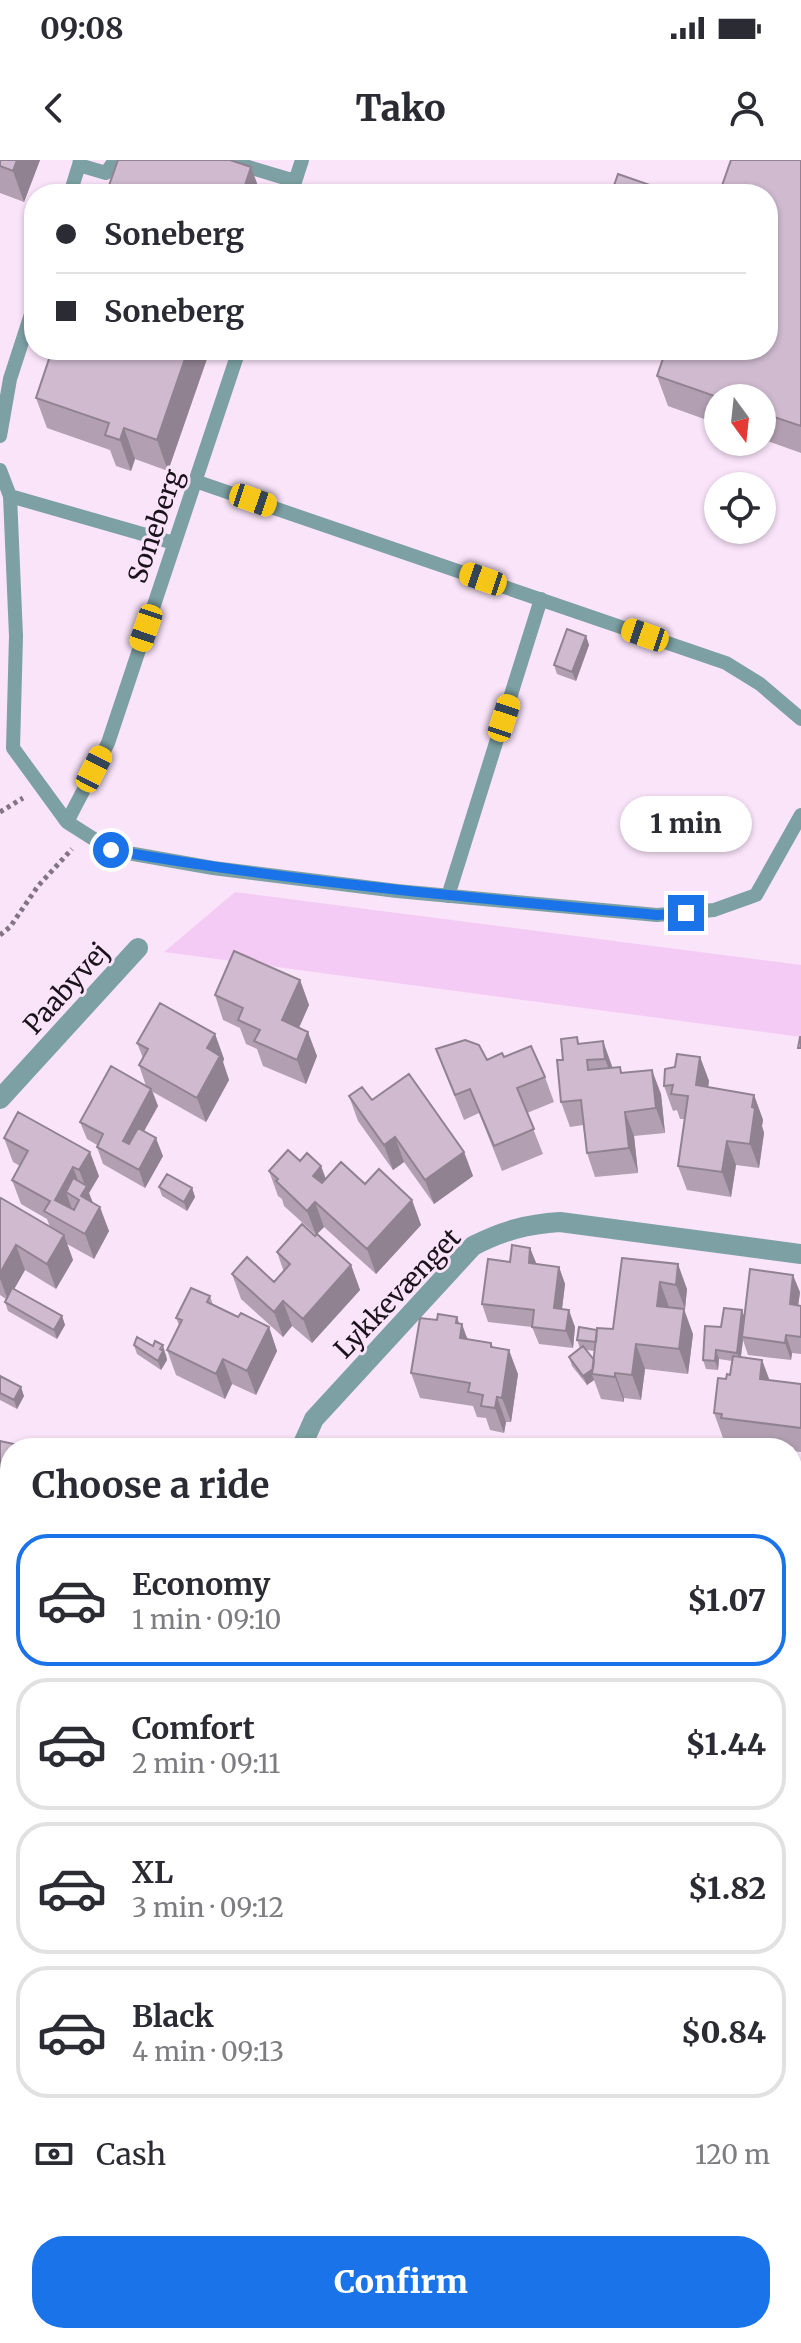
<!DOCTYPE html>
<meta charset="utf-8">
<style>
:root{--surface:#fff;--page:#f7f7f7;--text:#2b2b33;--muted:#7c7c81;--line:#e1e1e2;--accent:#1a73e8}
body{margin:0;font-family:Merriweather,serif;background:var(--page);color:var(--text);height:100vh;display:flex;flex-direction:column;font-size:30px;white-space:nowrap}
*{box-sizing:border-box;margin:0}
p{font-size:26px;color:var(--muted)}
.icon{flex:none;width:44px;height:44px;fill:none;stroke:currentColor;stroke-width:2;stroke-linecap:round;stroke-linejoin:round}
.map{position:relative;flex:1;overflow:hidden}
.side{position:absolute;left:0px;top:1278px;width:802px;height:906px;display:flex;flex-direction:column;background:var(--surface);border-radius:32px 32px 0 0;box-shadow:0 2px 6px #0004}
.side>*{flex:none}
.banner{position:absolute;left:24px;top:24px;width:754px;height:176px;border-radius:32px;box-shadow:0 2px 6px #0004;display:grid;align-content:center;height:176px;padding:0 32px;background:var(--surface)}
.needle{width:52px;rotate:165deg}
.tools{position:absolute;left:704px;top:224px;display:grid;gap:16px}
.tools a{display:grid;place-items:center;width:72px;height:72px;border-radius:50%;background:var(--surface);box-shadow:0 2px 6px #0004;font-size:40px}
.end{position:absolute;width:36px;height:36px;margin:-18px;border:10px solid #1a73e8;background:#fff;box-shadow:0 0 0 4px #fff}
.from{border-radius:50%}
.bubble{position:absolute;height:56px;border-radius:28px;background:var(--surface);box-shadow:0 2px 6px #0004;font-size:26px;font-weight:800;line-height:56px;text-align:center}
.car{position:absolute;width:24px;height:48px;margin:-24px -12px;border-radius:10px;box-shadow:0 0 6px 2px #0007;background:linear-gradient(#f5c518 24%,#345 0 40%,#f5c518 0 76%,#345 0 86%,#f5c518 0)}
.banner b{display:flex;align-items:center;gap:28px;height:76px;font-size:30px}
.banner b+b{border-top:2px solid var(--line)}
.banner i{width:20px;height:20px;background:var(--text)}
ul{padding:0;list-style:none}
li{display:flex;align-items:center;gap:24px;height:132px;margin:0 16px 12px;padding:0 16px;border:4px solid var(--line);border-radius:32px}
li div{flex:1}
li b{display:block;font-size:30px}
li em{font-style:normal;font-weight:800}
li.active{border-color:var(--accent)}
li>.icon{width:72px;height:72px;stroke-width:1.5}
h2{padding:0 32px;font-size:36px;line-height:96px}
.pay{display:flex;align-items:center;gap:20px;height:88px;padding:0 32px;font-size:30px}
.pay p{margin-inline-start:auto}
.primary-button{display:flex;gap:16px;margin-top:auto;padding:16px 32px}
.primary-button a{flex:1;height:92px;border-radius:32px;background:var(--accent);color:#fff;font-size:32px;font-weight:800;line-height:92px;text-align:center}
.status{display:flex;justify-content:space-between;align-items:center;height:56px;padding:0 40px;background:var(--surface);direction:ltr}
.status svg{height:22px;fill:currentColor}
header{display:flex;justify-content:space-between;align-items:center;height:104px;padding:0 32px;background:var(--surface);font-size:36px;font-weight:800}
.map>svg:first-child{display:block}
.green{fill:#f4cbf4}
.lines{fill:none;stroke-linecap:round;stroke-linejoin:round}
.stream{stroke:#6bc7cf;stroke-width:9}
.river{stroke:#6bc7cf;stroke-width:56}
.path{stroke:#837483;stroke-width:5;stroke-dasharray:4 4;stroke-linecap:butt}
.lane{stroke:#7ca0a3;stroke-width:14}
.street{stroke:#7ca0a3;stroke-width:20}
.wall{fill:#b2a0b2;fill-rule:evenodd}
.shaded-wall{fill:#918291}
.building{fill:#cfbacf;stroke:#918291;stroke-width:2}
.route{stroke:#1a73e8;stroke-width:10}
.labels{text-anchor:middle;dominant-baseline:central;stroke-width:6;stroke-linejoin:round;paint-order:stroke}
.street-label{font-size:26px;fill:#1b131b;stroke:#fae4fa}
</style>
<div class="status"><b>09:08</b><svg viewBox="0 0 49 12"><path d="M0 12V9h3v3zM5 12V6h3v6zM10 12V3h3v9zM15 12V0h3v12zM26 1h20v11H26zM47 4h2v5h-2z"/></svg></div>
<header><svg class="icon" aria-label="back" viewBox="0 0 24 24"><path d="M15 5l-7 7 7 7"/></svg>Tako<svg class="icon" aria-label="person" viewBox="0 0 24 24"><circle cx="12" cy="8" r="4"/><path d="M4 21q1-7 8-7t8 7"/></svg></header>
<div class="map">
<svg width="801" height="2183" viewBox="0 0 801 2183">
<rect width="100%" height="100%" fill="#fae4fa"/>
<path class="green" d="M235 732 801 805V877L164 792Z
M792 1961 801 1964V2183H191L134 2174H792Z
M0 2049 10 2051V2155L0 2153Z"/>
<g class="lines">
<path class="stream" d="M0 2046 10 2051"/>
<path class="river" d="M250 2174 277 2183"/>
<path class="path" d="M0 652 23 638
M0 775 10 767 38 726 72 689
M792 2080 801 2084
M0 2108 10 2109
M423 2174 459 2183"/>
<path class="lane" d="M80 0 79 5 106 13 115 0
M225 0 295 21
M70 34 79 5
M291 34 302 0
M239 190 108 583 67 662 111 690 213 708 397 731 657 755 714 750 756 735 801 655
M0 276 10 219 34 145
M0 310 10 336 174 383
M195 321 726 503 760 524 801 559
M10 336 16 476 13 588 67 662
M448 736 541 439"/>
<path class="street" d="M0 939 138 788
M301 1288 314 1259 473 1086C502 1071 527 1064 560 1062L801 1094
M0 1407 10 1408
M792 1512 801 1513
M0 1879 10 1880"/>
</g>
<path class="wall" d="M0 0H40L24 42 0 33Z
M801 0V293L762 279V238H718V264L668 246 657 216Z
M52 190H210L168 311 135 299 131 311 116 306 110 290 47 268 36 238Z
M586 476 589 485 576 521 557 514 554 505Z
M300 820 309 845 299 868 317 896 306 924 263 906 257 889 246 884 240 868 223 860 215 835Z
M215 874 224 899 223 902 229 920 206 962 153 932 158 946 144 971 163 996 145 1028 103 1004 97 987V985L87 979 80 962 146 926 139 905 143 898 137 883Z
M577 877 579 884 603 881 612 908 620 907 622 913 661 934 665 973 634 976 638 1013 595 1017 587 993 583 965 570 967 561 942 563 900Z
M436 889 487 900 504 897 545 917 554 942 527 953 543 994 502 1011 479 953 464 960Z
M700 897 709 921 708 927 754 935 763 960 762 966 764 973 759 1008 736 1005 731 1037 687 1030 678 1006 685 959H680L677 950 673 951 664 926 675 907Z
M349 936 372 940 464 992 473 1016 434 1044 404 1002 393 1010 358 961Z
M4 978 99 1016 89 1033 93 1043 109 1071 94 1099 67 1084 73 1100 56 1129 25 1110 14 1129 62 1156 65 1165 57 1179 8 1151 5 1142 6 1139 0 1135V1040L50 1067 47 1059 21 1044 12 1020 20 1006 13 1002Z
M300 1001 321 1006 326 1019 365 1024 412 1040 421 1065 376 1114 324 1067 317 1074 351 1105 360 1130 312 1183 292 1166 283 1177 241 1139 232 1114 274 1122 284 1112 277 1092 316 1075 284 1046 282 1039 278 1036 269 1011Z
M159 1027 192 1028 195 1037 187 1051 162 1036Z
M530 1088 536 1104 559 1107 565 1124 562 1149 575 1167 573 1188 539 1184 532 1167 488 1162 482 1144 510 1102Z
M622 1098 687 1129 685 1149 669 1147 693 1174 688 1214 645 1209 641 1240 624 1238V1242L601 1239 594 1220 587 1225 572 1206 569 1197 580 1188 577 1180 597 1170 613 1169ZM586 1190 595 1191 594 1200Z
M800 1132 798 1145 801 1146V1194L792 1193 791 1200 748 1195 743 1180 741 1197 762 1200 769 1220 801 1224V1292L792 1291V1288H772L730 1283 729 1278H723L714 1253 726 1219 730 1215 732 1201 719 1199 718 1210 706 1209 703 1200 721 1167 742 1150 744 1157Z
M210 1136 213 1145 238 1157 269 1167 277 1191 256 1235 232 1224 225 1239 176 1215 167 1190 179 1165 176 1158Z
M459 1164 468 1179 491 1183 493 1187 518 1214 511 1262H506L504 1273 490 1270 486 1258 477 1257 473 1246 420 1238 411 1213Z
M134 1185 166 1194 167 1200 161 1210 137 1194Z
M0 1216 24 1236 17 1249 0 1240Z
M0 1281 10 1288V1359L0 1357Z
M792 1315 795 1324V1330L801 1332V1367H792Z
M0 1455 10 1458V1521L0 1517Z
M792 1569 801 1570V1624L800 1621 792 1620Z
M801 1787V1851L792 1848V1807L796 1808Z
M792 1869 801 1872V1940L792 1937Z
M0 1887 10 1888V1987L0 1986Z"/>
<path class="shaded-wall" d="M17 0H40L24 42 13 11Z
M251 7 261 34H242Z
M650 25 654 34H647Z
M188 190H210L168 311 157 280Z
M124 268 135 299 131 311 120 280Z
M586 476 589 485 576 521 572 512Z
M300 820 309 845 291 885 282 860Z
M308 872 317 896 306 924 297 900Z
M215 874 224 899 223 902 229 920 206 962 197 938 207 888Z
M603 881 612 906 614 923 605 899Z
M700 897 709 921 705 950 696 925Z
M652 910 661 934 665 973 656 948Z
M151 929 158 946 129 998 123 981Z
M754 935 763 960 762 966 764 973 759 1008 750 984Z
M625 952 634 976 638 1013 629 988Z
M395 977 404 1002 393 1010 384 985Z
M156 978 163 996 145 1028 139 1010Z
M727 981 736 1005 731 1037 722 1012Z
M90 992 99 1016 89 1033 96 1051 81 1036 86 1028 79 1010Z
M464 992 473 1016 434 1044 425 1020Z
M321 1006 330 1031 313 1016Z
M73 1007 82 1031 66 1032 72 1049 55 1040Z
M192 1028 195 1037 187 1051 184 1042Z
M412 1040 421 1065 376 1114 367 1089Z
M315 1042 324 1067 316 1075 307 1051Z
M100 1047 109 1071 94 1099 85 1074Z
M64 1075 73 1100 56 1129 47 1104Z
M16 1085 25 1110 8 1140 0 1119V1113Z
M530 1088 537 1105 529 1103Z
M678 1104 687 1129 685 1149 676 1125Z
M351 1105 360 1130 312 1183 303 1159Z
M559 1107 565 1124 560 1165 554 1148Z
M793 1115 800 1132 796 1162 790 1144Z
M660 1122 669 1147 657 1146Z
M283 1141 292 1166 283 1177 274 1152Z
M684 1149 693 1174 688 1214 679 1189Z
M569 1150 575 1167 573 1188 566 1171Z
M742 1150 745 1159 742 1177 743 1180 740 1202 737 1193Z
M62 1156 65 1165 57 1179 54 1170Z
M457 1157 461 1169 462 1164 471 1189 469 1203 456 1163Z
M269 1167 277 1191 256 1235 247 1211Z
M786 1175 792 1193 791 1200 785 1183Z
M636 1184 645 1209 641 1240 632 1215Z
M163 1185 167 1200 161 1210 158 1201Z
M509 1190 518 1214 511 1262 502 1238Z
M716 1190 719 1199 718 1210 715 1201Z
M223 1199 232 1224 225 1239 216 1214Z
M762 1200 771 1224 760 1219Z
M598 1206 592 1214 594 1220 587 1225 583 1216Z
M615 1213 624 1238V1242L615 1217Z
M21 1227 24 1236 17 1249 14 1240Z
M497 1237 506 1262 504 1273 495 1248Z
M792 1315 795 1324 794 1344 792 1338Z
M801 1345V1366L795 1350Z
M792 1417 797 1431 792 1465Z
M797 1816 801 1828V1846L794 1827Z"/>
<path class="building" d="M0 0H17L13 11 0 6Z
M118 0H230L251 7 242 34H106Z
M731 0H801V266L762 253V238H720L657 216 666 190H768V34H719Z
M618 14 650 25 647 34H611Z
M52 190H188L157 280 124 268 120 280 105 275 109 263 36 238Z
M567 469 586 476 572 512 554 505Z
M234 791 300 820 282 860 308 872 297 900 254 881 260 870 238 860 243 848 215 835Z
M160 843 215 874 207 888 220 896 197 938 139 905 148 889 137 883Z
M577 877 578 884 603 881 605 899 587 900 588 910 620 907 621 913 652 910 656 948 625 952 629 988 587 993 581 940 561 942 557 900H563L561 879Z
M800 877H801V888H798Z
M465 880 479 885 487 900 502 893 504 897 531 886 545 917 517 928 534 969 494 986 470 929 455 935 436 889Z
M677 894 700 897 696 925 754 935 752 947 755 948 750 984 727 981 722 1012 678 1006 688 936 671 934 673 925 664 926 665 909 675 907Z
M111 906 151 929 123 981 129 984 138 968 156 978 139 1010 97 987 103 974 80 962Z
M409 914 464 992 425 1020 395 977 384 985 349 936 362 927 372 940Z
M18 952 90 992 79 1010 73 1007 55 1040 74 1050 79 1040 66 1032 73 1018 87 1026 81 1036 100 1047 85 1074 44 1051 50 1041 12 1020 28 991 4 978Z
M288 990 300 1001 307 993 321 1006 313 1016 322 1023 341 1002 365 1024 379 1009 412 1040 367 1089 315 1042 307 1051 276 1021 278 1019 269 1011Z
M167 1014 192 1028 184 1042 159 1027Z
M1 1038 64 1075 47 1104 16 1085 0 1113V1040Z
M302 1064 315 1076 317 1074 351 1105 303 1159 283 1141 274 1152 232 1114 247 1097 274 1122 290 1104 277 1092Z
M512 1085 530 1088 529 1103 559 1107 554 1148 569 1150 566 1171 532 1167 534 1150 482 1144 488 1099 510 1102Z
M622 1098 678 1104 676 1125 660 1122 657 1146 684 1149 679 1189 636 1184 632 1215 615 1213V1217L592 1214 597 1168 613 1169Z
M750 1109 793 1115 790 1144 801 1146V1177L786 1175 785 1183 742 1177Z
M12 1128 62 1156 54 1170 5 1142Z
M191 1128 210 1136 207 1142 238 1157 241 1153 269 1167 247 1211 223 1199 216 1214 167 1190 182 1160 176 1158Z
M724 1148 742 1150 737 1193 716 1190 715 1201 703 1200 705 1166 721 1167Z
M438 1154 457 1157 456 1163 462 1164 460 1178 491 1183V1187L509 1190 502 1238 497 1237 495 1248 481 1246 483 1235 468 1232 470 1223 411 1213 420 1158 437 1160Z
M579 1167 597 1170 596 1182 577 1180Z
M137 1177 153 1186 155 1181 163 1185 160 1189 163 1191 158 1201 134 1185Z
M583 1186 594 1200 593 1209 583 1216 569 1197Z
M733 1196 762 1200 760 1219 801 1224V1268L721 1258 722 1254 714 1253 718 1218 726 1219 727 1214 730 1215Z
M0 1216 21 1227 14 1240 0 1233Z
M0 1281 32 1288H10V1343L0 1341Z
M792 1328 801 1332V1345L795 1350H792Z
M0 1455 10 1458V1505L0 1502Z
M792 1569 801 1570V1605L792 1604Z
M801 1787V1817L797 1816 794 1827 792 1826V1807L796 1808Z
M792 1869 801 1872V1918L792 1915Z
M0 1887 10 1888V1964L0 1962Z"/>
<g class="lines">
<path class="route" d="M111 690C292 722 474 738 657 755L686 753"/>
</g>
<g class="labels">
<g class="street-label">
<text transform="translate(155 366) rotate(-71)">Soneberg</text>
<text transform="translate(66 828) rotate(-48)">Paabyvej</text>
<text transform="translate(397 1133) rotate(-46)">Lykkevænget</text>
</g>
</g>
</svg>
<div class="tools">
<a><svg class="needle" viewBox="-14 -14 28 28"><path d="M0-13l5 13h-10z" fill="#e53935"/><path d="M0 13l5-13h-10z" fill="#7c7c81"/></svg></a>
<a><svg class="icon" aria-label="locate" viewBox="0 0 24 24"><circle cx="12" cy="12" r="6"/><path d="M12 2v4M12 18v4M2 12h4M18 12h4"/></svg></a>
</div>
<i class="end from" style="left:111px;top:690px"></i>
<i class="end" style="left:686px;top:753px"></i>
<div class="bubble" style="left:620px;top:636px;width:132px">1 min</div>
<i class="car" style="left:253px;top:340px;rotate:109deg"></i>
<i class="car" style="left:483px;top:419px;rotate:289deg"></i>
<i class="car" style="left:146px;top:468px;rotate:199deg"></i>
<i class="car" style="left:645px;top:475px;rotate:289deg"></i>
<i class="car" style="left:504px;top:558px;rotate:18deg"></i>
<i class="car" style="left:94px;top:609px;rotate:27deg"></i>
<div class="banner">
<b><i class="from"></i>Soneberg</b>
<b><i></i>Soneberg</b>
</div>
<section class="side">
<h2>Choose a ride</h2>
<ul>
<li class="active"><svg class="icon" aria-label="car" viewBox="0 0 24 24"><path d="M5 17H2v-5l4-1 3-4h7l3 4 3 1v5h-3M9 17h6M6 11h13"/><circle cx="7" cy="17" r="2"/><circle cx="17" cy="17" r="2"/></svg><div><b>Economy</b><p>1 min · 09:10</p></div><em>$1.07</em></li>
<li><svg class="icon" aria-label="car" viewBox="0 0 24 24"><path d="M5 17H2v-5l4-1 3-4h7l3 4 3 1v5h-3M9 17h6M6 11h13"/><circle cx="7" cy="17" r="2"/><circle cx="17" cy="17" r="2"/></svg><div><b>Comfort</b><p>2 min · 09:11</p></div><em>$1.44</em></li>
<li><svg class="icon" aria-label="car" viewBox="0 0 24 24"><path d="M5 17H2v-5l4-1 3-4h7l3 4 3 1v5h-3M9 17h6M6 11h13"/><circle cx="7" cy="17" r="2"/><circle cx="17" cy="17" r="2"/></svg><div><b>XL</b><p>3 min · 09:12</p></div><em>$1.82</em></li>
<li><svg class="icon" aria-label="car" viewBox="0 0 24 24"><path d="M5 17H2v-5l4-1 3-4h7l3 4 3 1v5h-3M9 17h6M6 11h13"/><circle cx="7" cy="17" r="2"/><circle cx="17" cy="17" r="2"/></svg><div><b>Black</b><p>4 min · 09:13</p></div><em>$0.84</em></li>
</ul>
<div class="pay"><svg class="icon" aria-label="cash" viewBox="0 0 24 24"><path d="M3 7h18v10H3z"/><circle cx="12" cy="12" r="2"/></svg>Cash<p>120 m</p></div>
<div class="primary-button"><a>Confirm</a></div>
</section>
</div>
